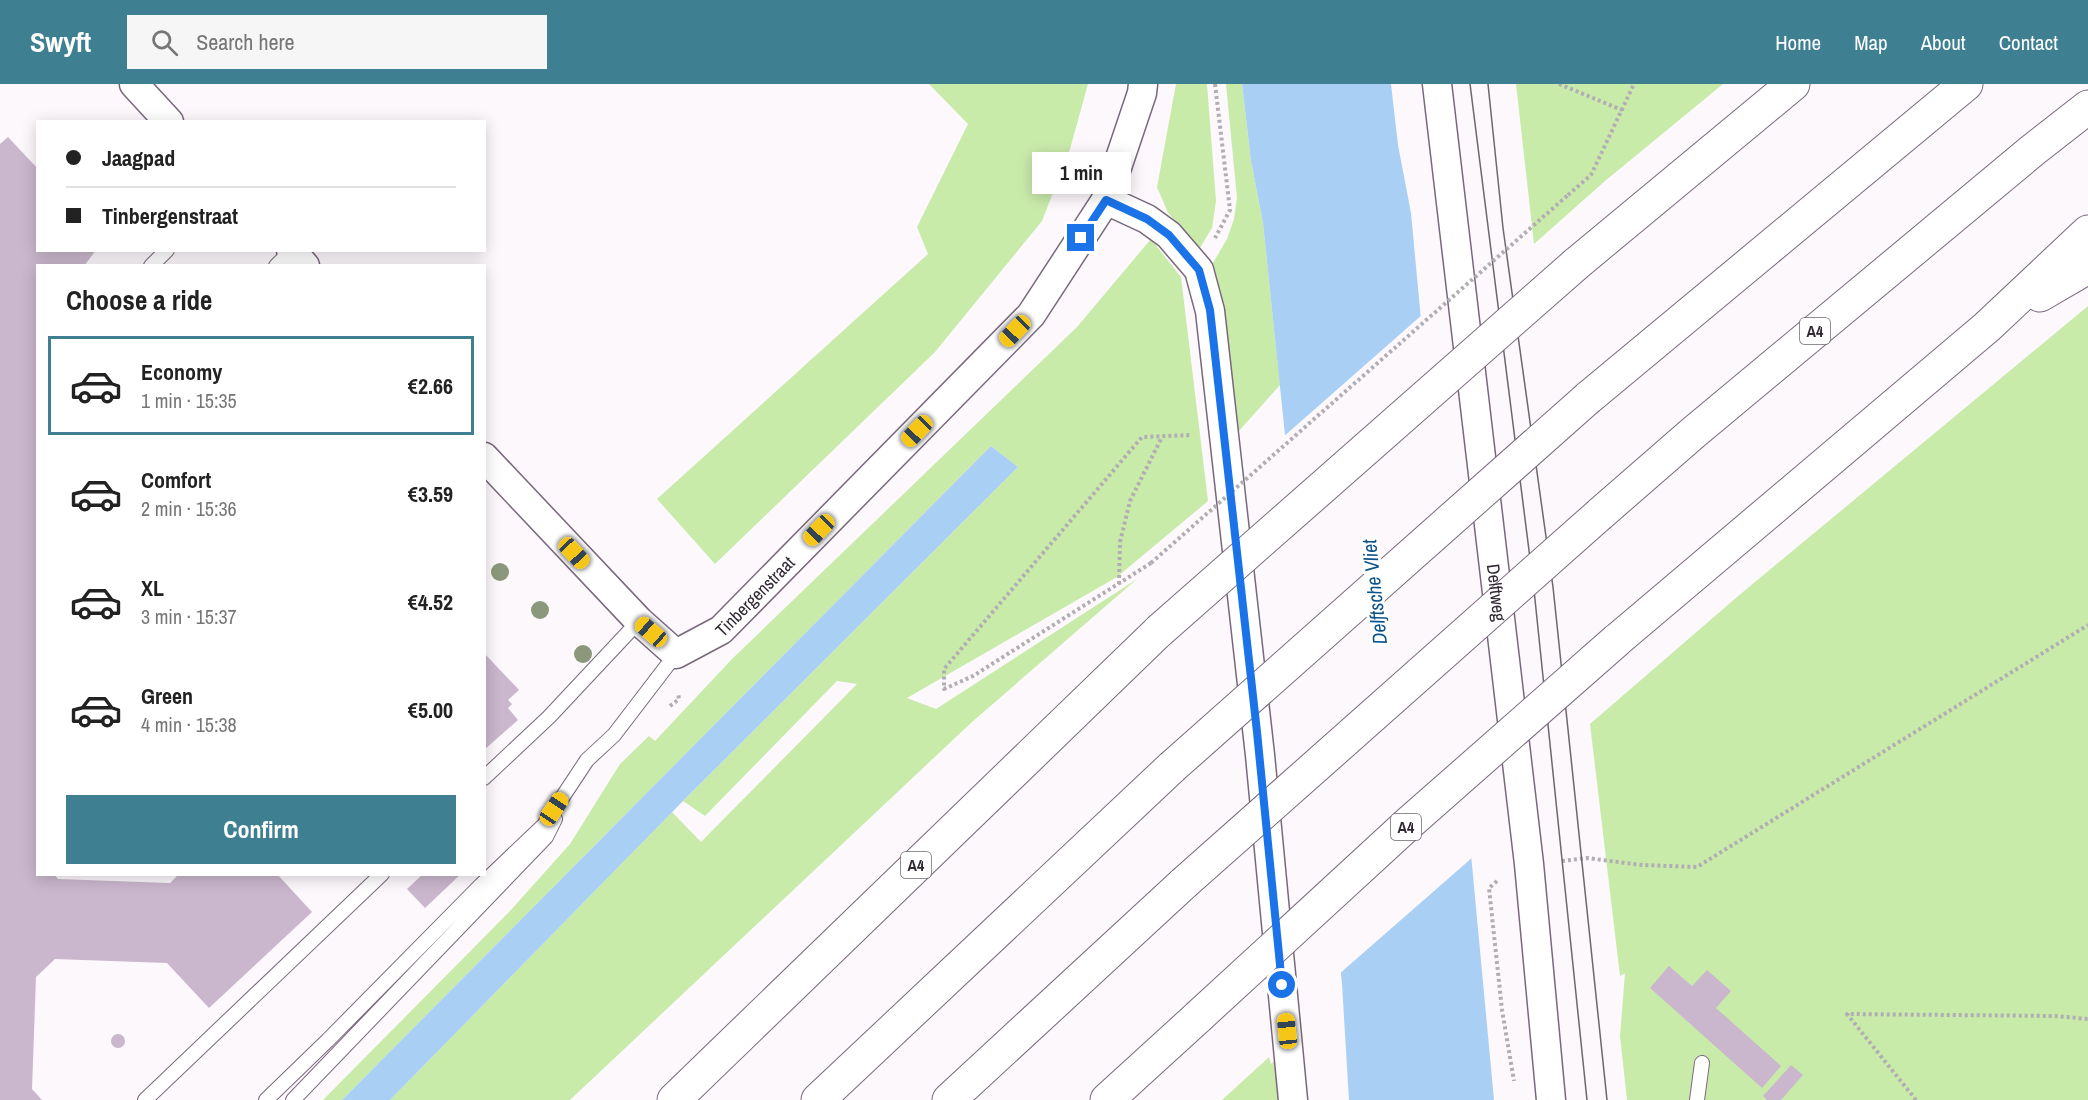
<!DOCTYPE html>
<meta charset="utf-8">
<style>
:root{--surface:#fff;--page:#f6f6f6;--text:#222;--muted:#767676;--line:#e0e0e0;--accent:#3e7f92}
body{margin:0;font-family:"Archivo Narrow",sans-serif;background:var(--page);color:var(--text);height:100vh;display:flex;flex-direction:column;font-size:22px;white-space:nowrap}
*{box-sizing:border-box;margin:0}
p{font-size:20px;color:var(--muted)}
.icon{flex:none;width:33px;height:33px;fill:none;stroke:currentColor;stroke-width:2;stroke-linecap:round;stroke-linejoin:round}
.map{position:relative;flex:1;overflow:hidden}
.details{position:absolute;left:36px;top:180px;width:450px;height:612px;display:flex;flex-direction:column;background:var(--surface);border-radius:0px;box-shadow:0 3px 15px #0003}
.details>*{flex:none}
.top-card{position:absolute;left:36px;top:36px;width:450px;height:132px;border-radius:0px;box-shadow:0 3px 15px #0003;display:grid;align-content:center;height:132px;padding:0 30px;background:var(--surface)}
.end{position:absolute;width:27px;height:27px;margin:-14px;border:8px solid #1a73e8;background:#fff;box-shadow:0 0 0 3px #fff}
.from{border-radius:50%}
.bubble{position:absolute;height:42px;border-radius:0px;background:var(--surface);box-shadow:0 3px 15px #0003;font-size:20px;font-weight:700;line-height:42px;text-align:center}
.car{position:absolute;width:18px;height:36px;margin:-18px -9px;border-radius:8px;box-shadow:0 0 4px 2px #0007;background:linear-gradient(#f5c518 24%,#345 0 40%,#f5c518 0 76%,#345 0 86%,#f5c518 0)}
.top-card b{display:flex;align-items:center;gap:21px;height:57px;font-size:22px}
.top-card b+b{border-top:2px solid var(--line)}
.top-card i{width:15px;height:15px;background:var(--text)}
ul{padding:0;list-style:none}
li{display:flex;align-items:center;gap:18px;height:99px;margin:0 12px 9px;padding:0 18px;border:3px solid transparent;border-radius:0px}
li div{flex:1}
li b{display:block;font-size:22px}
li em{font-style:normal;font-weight:700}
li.selected{border-color:var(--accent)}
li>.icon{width:54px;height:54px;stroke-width:1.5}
h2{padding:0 30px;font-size:27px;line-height:72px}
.action{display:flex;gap:12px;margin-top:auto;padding:12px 30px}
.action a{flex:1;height:69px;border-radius:0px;background:var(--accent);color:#fff;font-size:24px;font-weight:700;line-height:69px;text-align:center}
header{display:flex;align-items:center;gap:36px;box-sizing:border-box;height:84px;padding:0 30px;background:var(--accent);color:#fff}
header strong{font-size:28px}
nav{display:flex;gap:33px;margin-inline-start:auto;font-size:21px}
.search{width:420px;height:54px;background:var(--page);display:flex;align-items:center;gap:15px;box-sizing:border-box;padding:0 21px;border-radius:0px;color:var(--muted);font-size:22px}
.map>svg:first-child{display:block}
.green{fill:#c9ebaa}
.water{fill:#aacff5}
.pier{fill:#fcf8fc}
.building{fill:#cab6cd}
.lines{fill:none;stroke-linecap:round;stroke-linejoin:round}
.lane-casing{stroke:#79687c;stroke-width:16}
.street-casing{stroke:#79687c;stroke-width:31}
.highway-casing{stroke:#79687c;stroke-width:35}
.path{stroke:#b2adb3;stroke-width:4;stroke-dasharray:3 3;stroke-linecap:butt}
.lane{stroke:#fff;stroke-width:14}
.street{stroke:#fff;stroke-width:28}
.highway{stroke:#fff;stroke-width:33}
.tram{stroke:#6d676f;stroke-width:1.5}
.highway-bridge-casing{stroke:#79687c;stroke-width:35;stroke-linecap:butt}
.path-bridge{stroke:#b2adb3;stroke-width:4;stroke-dasharray:3 3;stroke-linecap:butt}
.highway-bridge{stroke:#fff;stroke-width:33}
.tree{fill:#8c987b}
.route{stroke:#1a73e8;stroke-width:8}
.labels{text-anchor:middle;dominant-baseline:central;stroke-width:6;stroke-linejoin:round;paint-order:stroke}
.shield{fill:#fff;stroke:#6e6970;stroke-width:1.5}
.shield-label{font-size:16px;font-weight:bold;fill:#302932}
.street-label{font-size:18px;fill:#302932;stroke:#fff}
.water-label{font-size:20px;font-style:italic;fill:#0c528b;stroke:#fff}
</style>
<header>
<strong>Swyft</strong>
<div class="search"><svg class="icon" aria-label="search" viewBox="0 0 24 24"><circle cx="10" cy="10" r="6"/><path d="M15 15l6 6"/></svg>Search here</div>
<nav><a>Home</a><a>Map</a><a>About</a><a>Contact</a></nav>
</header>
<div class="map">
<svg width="2088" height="1016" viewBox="0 0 2088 1016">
<rect width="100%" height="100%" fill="#fcf8fc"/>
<path class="green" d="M929 0H1088L1070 65 1042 137 935 268 715 480 657 415 928 170 917 143 968 40Z
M1176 0H1207L1216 117 1212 144 1200 164 1168 129 1157 103Z
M1226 0H1242L1251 77 1263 139 1280 301 1238 348 1220 205 1210 184 1227 155 1234 135 1237 114Z
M1516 0H1723L1605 97 1534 160Z
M1151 155 1181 193 1208 417 1117 493 907 614 936 625 1137 495 972 638 570 1016H390L672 728 701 758 857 600 837 597 705 732 683 717 1018 383 991 362 342 1016H323L510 827 570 760 620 680 649 652 655 657 733 574 1077 243Z
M2088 222V1016H1627L1620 952 1625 889 1620 892 1590 640 1737 513Z
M1269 973 1271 980 1278 973 1282 1016H1222Z"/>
<path class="water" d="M1242 0H1391L1398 61 1411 129 1494 1016H1349L1342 900 1263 139 1251 77Z
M991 362 1018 383 683 717 390 1016H342Z"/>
<path class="pier" d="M1423 230 1473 773 1338 891 1282 354Z"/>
<path class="building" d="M8 53 38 85V166H96L84 182H38V790H54L58 795 170 799 179 790H277L312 828 209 924 167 879 55 875 36 893 32 1005 42 1016H0V60Z
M484 569 519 606 508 616 512 620 508 624 518 636 484 666Z
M423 790H461L425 824 407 805Z
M1669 882 1692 902 1707 886 1731 907 1716 924 1781 982 1762 1004 1650 904Z
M111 957a7 7 0 1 1 14 0a7 7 0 1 1-14 0Z
M1791 981 1803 991 1781 1016H1767L1763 1012Z"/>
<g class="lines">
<g class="lane-casing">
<path id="lane" d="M151 182 167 166
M276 182 291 167
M484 694 549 633 639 537
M145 1016 382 790
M266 1016 328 956 481 801 544 741 587 676 614 651 676 570
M293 1016 546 753 555 735
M1697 1016 1702 979"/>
</g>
<g class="street-casing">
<g id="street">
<path d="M134 0 169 38"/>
<path id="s1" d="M1437 0 1529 780 1551 1016"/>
<path d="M1106 116 1147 135 1169 151 1199 186 1210 227 1260 671 1293 1016"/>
<path d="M291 166 305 182"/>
<path id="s2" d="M484 373 639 537 676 570 721 546 1031 231 1106 116 1142 9 1143 0"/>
</g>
</g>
<g class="highway-casing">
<path id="highway" d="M1576 180 1793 0
M2040 211 2088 183
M1588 314 1966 0
M1600 430 1693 349 2033 66 2088 23
M1617 556 1987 243 2088 148
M674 1016 1159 547
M818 1016 1172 683
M949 1016 1184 799
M1107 1016 1198 933"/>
</g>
<path class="path" d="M1215 0 1230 126 1215 154
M1559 0 1622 26
M1568 111 1591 91 1634 0
M1151 479 973 592 944 605V585L1142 353 1192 351
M1119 500 1120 458 1130 417 1162 353
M670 622 679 615 678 609
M1562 777 1587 774 1642 781 1697 783 2088 541
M1497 797 1489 804 1502 926 1514 997
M1916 1016 1847 930 2055 932 2088 935"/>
<use href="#lane" class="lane"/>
<use href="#street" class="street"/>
<use href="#highway" class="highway"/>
<path class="tram" d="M1470 0 1534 506 1587 1016
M1488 0 1503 144 1553 503 1607 1016"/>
<g class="highway-bridge-casing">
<path id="highway-bridge" d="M1159 547 1576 180
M1172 683 1588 314
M1184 799 1600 430
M1198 933 1409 739 1617 556"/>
</g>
<path class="path-bridge" d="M1151 479 1568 111"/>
<use href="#highway-bridge" class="highway-bridge"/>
</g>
<g class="tree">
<circle cx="500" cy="488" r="9"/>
<circle cx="540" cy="526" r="9"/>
<circle cx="583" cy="570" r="9"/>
</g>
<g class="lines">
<path class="route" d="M1081 154 1106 116 1147 135 1169 151 1199 186 1210 226 1257 648 1282 901"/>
</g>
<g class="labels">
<g class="shield">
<rect x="1800" y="234" width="30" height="26" rx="4.5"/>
<rect x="1391" y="730" width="30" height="26" rx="4.5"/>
<rect x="901" y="768" width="30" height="26" rx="4.5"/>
</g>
<g class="shield-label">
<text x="1815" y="247">A4</text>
<text x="1406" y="743">A4</text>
<text x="916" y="781">A4</text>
</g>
<g class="street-label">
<text stroke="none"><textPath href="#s1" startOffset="512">Delftweg</textPath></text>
<text stroke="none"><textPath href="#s2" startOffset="374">Tinbergenstraat</textPath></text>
</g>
<g class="water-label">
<text transform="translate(1374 508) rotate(-96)">Delftsche Vliet</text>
</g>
</g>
</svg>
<i class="end from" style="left:1282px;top:901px"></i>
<i class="end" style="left:1081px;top:154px"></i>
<div class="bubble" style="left:1032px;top:68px;width:99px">1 min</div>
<i class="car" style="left:1015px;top:247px;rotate:224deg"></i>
<i class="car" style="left:917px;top:347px;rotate:224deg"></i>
<i class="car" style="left:819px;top:446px;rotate:224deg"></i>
<i class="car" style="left:574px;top:469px;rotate:137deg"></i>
<i class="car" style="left:651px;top:548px;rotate:311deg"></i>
<i class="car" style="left:554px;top:725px;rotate:34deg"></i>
<i class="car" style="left:1287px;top:947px;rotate:354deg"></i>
<div class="top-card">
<b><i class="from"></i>Jaagpad</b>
<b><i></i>Tinbergenstraat</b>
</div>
<section class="details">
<h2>Choose a ride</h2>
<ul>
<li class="selected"><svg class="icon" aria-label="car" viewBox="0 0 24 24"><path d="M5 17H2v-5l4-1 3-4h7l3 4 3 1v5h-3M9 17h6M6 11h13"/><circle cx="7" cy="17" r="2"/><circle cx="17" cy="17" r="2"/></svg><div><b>Economy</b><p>1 min · 15:35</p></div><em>€2.66</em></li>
<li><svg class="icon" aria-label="car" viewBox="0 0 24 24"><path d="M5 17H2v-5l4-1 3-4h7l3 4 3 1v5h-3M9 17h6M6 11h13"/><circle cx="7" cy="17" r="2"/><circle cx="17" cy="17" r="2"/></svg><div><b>Comfort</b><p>2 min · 15:36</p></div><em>€3.59</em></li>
<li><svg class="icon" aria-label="car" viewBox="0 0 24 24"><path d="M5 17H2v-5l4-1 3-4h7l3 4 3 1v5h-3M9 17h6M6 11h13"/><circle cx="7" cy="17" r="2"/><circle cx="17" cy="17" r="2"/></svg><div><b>XL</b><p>3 min · 15:37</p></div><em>€4.52</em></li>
<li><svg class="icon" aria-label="car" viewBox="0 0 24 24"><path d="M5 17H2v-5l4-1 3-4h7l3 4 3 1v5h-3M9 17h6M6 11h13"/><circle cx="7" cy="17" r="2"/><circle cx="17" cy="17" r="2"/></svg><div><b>Green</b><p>4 min · 15:38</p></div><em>€5.00</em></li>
</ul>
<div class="action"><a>Confirm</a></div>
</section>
</div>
